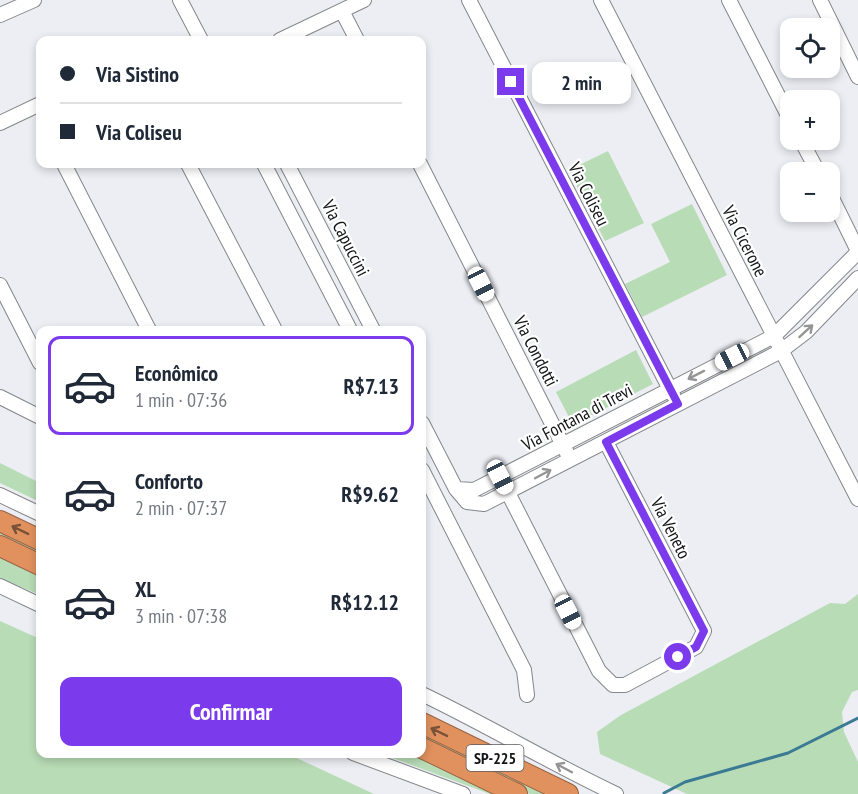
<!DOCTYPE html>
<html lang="pt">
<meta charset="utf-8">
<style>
:root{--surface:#fff;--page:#f2f2f3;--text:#1f2937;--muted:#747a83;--line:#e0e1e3;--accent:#7c3aed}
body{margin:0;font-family:"PT Sans Narrow",sans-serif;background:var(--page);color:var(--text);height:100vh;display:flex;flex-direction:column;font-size:22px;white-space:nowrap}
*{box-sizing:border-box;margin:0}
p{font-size:20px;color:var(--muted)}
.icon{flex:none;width:33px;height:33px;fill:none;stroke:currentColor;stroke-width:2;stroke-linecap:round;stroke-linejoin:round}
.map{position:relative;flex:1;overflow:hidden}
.panel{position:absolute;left:36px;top:326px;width:390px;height:432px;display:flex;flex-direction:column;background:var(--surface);border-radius:12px;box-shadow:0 3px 9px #0003}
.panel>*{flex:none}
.guide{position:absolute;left:36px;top:36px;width:390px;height:132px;border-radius:12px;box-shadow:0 3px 9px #0003;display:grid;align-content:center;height:132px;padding:0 24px;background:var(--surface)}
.buttons{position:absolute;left:780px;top:18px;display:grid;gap:12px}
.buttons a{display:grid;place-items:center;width:60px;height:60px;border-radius:12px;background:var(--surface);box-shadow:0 3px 9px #0003;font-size:30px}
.end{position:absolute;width:27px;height:27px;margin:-14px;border:8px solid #7c3aed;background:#fff;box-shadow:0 0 0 3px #fff}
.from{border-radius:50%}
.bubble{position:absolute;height:42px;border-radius:12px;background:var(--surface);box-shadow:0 3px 9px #0003;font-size:20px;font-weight:700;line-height:42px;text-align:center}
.car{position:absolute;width:18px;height:36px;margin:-18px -9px;border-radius:8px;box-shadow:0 0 4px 2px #0007;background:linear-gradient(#fff 24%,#345 0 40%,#fff 0 76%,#345 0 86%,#fff 0)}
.guide b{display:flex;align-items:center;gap:21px;height:57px;font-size:22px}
.guide b+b{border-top:2px solid var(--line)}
.guide i{width:15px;height:15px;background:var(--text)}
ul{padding:10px 0 0;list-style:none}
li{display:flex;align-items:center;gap:18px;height:99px;margin:0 12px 9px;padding:0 12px;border:3px solid transparent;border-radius:12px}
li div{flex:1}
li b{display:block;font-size:22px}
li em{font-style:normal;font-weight:700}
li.active{border-color:var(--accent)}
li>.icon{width:54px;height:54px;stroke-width:1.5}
.primary-button{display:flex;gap:12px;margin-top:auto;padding:12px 24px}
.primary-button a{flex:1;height:69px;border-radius:12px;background:var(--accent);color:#fff;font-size:24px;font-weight:700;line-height:69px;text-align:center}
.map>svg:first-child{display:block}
.green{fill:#b8dcb6}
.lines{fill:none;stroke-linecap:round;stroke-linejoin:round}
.stream{stroke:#3b7a93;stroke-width:3}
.minor-casing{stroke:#84868b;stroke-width:16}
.highway-casing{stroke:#996545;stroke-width:22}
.minor{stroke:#fff;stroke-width:14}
.highway{stroke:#e1915e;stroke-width:20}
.oneway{stroke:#959596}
.oneway2{stroke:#7a523a}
.route{stroke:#7c3aed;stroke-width:8}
.labels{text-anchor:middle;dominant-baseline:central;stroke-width:4.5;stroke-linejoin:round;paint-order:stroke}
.shield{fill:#fff;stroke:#5a5a5c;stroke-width:1.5}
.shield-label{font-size:16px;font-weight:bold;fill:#131416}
.street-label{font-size:18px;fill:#131416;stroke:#fff}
</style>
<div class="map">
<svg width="858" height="794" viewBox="0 0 858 794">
<rect width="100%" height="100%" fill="#eceef4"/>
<path class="green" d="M608 151 644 223 605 241 569 170Z
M692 204 727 275 642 317 625 284 670 262 651 224Z
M636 350 653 384 573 425 556 392Z
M0 463 40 483V502L0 483Z
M0 528 40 547V558L0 538Z
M0 558 40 577V595L0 578Z
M858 594V690L852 692 842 712 844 732 858 762V794H687L600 754 597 732 621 715 830 603 845 604Z
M0 621 40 639V753H286L374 794H0Z
M422 729 555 794H530L422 741Z
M379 753H410L494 794H490Z"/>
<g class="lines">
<path class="stream" d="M664 793 685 782 788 753 858 718"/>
<g class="minor-casing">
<path id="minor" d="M180 0 201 40
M469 0 673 395
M601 0 858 499
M729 0 790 119
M820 0 858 77
M342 11 357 40
M0 15 34 0
M280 40 364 0
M0 123 40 104
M801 140 818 172
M64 164 149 330
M188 164 275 330
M264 164 350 330
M287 164 373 330
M420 164 567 453
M830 194 858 251
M0 285 40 363
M0 397 40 417
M422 423 456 489 467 502 484 504 781 351 806 332 858 278
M422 470 524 670 527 695
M500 477 599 671 613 685H625L696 647 704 631 606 442
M456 489 474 490 774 336 858 252
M0 495 40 514
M0 586 40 605
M422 694C487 725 550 763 616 794
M353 753 463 794"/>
</g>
<g class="highway-casing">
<path id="highway" d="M0 521 40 540
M0 546 40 565
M422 723 568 794
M422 748 517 794"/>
</g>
<use href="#minor" class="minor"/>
<use href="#highway" class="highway"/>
</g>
<defs><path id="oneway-shaft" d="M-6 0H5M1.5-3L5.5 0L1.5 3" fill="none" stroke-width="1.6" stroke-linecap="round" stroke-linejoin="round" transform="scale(1.5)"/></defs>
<g class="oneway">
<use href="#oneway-shaft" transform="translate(806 331) rotate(-42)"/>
<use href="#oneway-shaft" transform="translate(696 375) rotate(153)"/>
<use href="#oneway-shaft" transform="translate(543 474) rotate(-28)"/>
<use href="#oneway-shaft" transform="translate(564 768) rotate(-152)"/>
</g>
<g class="oneway2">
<use href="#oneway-shaft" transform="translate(20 530) rotate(-154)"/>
<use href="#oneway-shaft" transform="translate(439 732) rotate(-154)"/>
</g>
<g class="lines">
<path class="route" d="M511 82 678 404 606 442 704 631 696 647 678 657"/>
</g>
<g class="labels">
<rect class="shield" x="466.5" y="745" width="57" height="26" rx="4.5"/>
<g class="shield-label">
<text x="495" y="758">SP-225</text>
</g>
<g class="street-label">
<text transform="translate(589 194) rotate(63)">Via Coliseu</text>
<text transform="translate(346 238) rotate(63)">Via Capuccini</text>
<text transform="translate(745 241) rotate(63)">Via Cicerone</text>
<text transform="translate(536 351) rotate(63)">Via Condotti</text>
<text transform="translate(577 417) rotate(-28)">Via Fontana di Trevi</text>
<text transform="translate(671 528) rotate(63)">Via Veneto</text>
</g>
</g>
</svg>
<div class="buttons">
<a><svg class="icon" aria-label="locate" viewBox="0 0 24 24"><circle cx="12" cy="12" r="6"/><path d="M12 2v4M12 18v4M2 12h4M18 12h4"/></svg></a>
<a>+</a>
<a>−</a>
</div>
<i class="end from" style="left:678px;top:657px"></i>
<i class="end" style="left:511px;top:82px"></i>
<div class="bubble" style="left:532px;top:62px;width:99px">2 min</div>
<i class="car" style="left:481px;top:284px;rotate:153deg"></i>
<i class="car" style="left:732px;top:357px;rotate:243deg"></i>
<i class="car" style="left:500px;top:477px;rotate:153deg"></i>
<i class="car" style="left:568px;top:612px;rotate:153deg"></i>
<div class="guide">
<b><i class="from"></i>Via Sistino</b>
<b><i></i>Via Coliseu</b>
</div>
<section class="panel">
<ul>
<li class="active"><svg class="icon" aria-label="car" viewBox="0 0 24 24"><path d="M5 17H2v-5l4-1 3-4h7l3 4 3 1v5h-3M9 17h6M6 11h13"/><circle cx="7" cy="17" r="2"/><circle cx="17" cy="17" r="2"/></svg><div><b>Econômico</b><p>1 min · 07:36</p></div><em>R$7.13</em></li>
<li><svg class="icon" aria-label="car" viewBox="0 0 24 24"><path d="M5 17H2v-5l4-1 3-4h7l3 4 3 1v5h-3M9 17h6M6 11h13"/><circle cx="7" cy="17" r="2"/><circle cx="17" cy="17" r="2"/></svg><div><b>Conforto</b><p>2 min · 07:37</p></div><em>R$9.62</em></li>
<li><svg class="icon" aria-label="car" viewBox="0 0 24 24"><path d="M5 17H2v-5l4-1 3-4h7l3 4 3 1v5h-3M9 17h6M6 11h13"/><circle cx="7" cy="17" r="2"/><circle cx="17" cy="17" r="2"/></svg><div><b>XL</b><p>3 min · 07:38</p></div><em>R$12.12</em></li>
</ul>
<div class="primary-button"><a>Confirmar</a></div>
</section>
</div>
